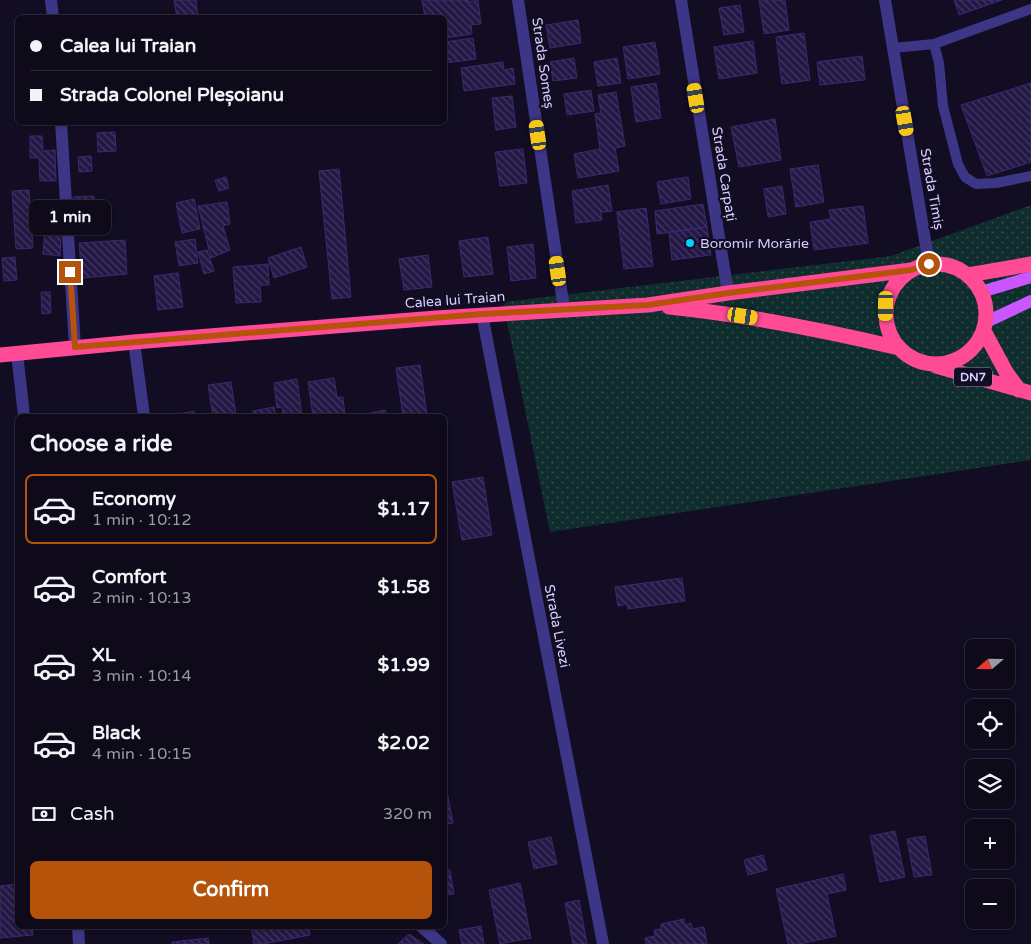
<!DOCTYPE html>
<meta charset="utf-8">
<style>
:root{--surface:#0e0a1a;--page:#171323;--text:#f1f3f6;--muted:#9b9aa2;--line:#2e2b39;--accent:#b45309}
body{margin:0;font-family:"Varela Round",sans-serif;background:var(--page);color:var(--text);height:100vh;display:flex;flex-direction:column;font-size:19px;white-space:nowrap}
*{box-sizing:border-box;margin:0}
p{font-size:16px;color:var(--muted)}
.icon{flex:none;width:28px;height:28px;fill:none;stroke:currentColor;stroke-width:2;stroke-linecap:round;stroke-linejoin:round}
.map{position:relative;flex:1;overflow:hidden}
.drawer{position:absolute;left:15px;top:414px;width:432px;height:515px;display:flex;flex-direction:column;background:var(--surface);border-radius:8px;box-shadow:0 1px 4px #0004,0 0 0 1px var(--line)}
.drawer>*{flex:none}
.hud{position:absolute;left:15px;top:15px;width:432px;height:110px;border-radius:8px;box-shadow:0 1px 4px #0004,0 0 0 1px var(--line);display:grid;align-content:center;height:110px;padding:0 15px;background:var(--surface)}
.needle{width:32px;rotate:250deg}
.tools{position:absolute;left:965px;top:639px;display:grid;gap:10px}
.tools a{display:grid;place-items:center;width:50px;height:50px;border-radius:8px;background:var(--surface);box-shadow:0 1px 4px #0004,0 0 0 1px var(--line);font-size:25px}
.end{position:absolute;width:22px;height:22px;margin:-11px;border:6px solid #b45309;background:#fff;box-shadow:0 0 0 2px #fff}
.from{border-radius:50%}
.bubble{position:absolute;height:35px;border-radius:8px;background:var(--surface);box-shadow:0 1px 4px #0004,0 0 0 1px var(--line);font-size:16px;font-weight:700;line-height:35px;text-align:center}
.car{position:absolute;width:15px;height:30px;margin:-15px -8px;border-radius:6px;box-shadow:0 0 4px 1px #0007;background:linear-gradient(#f5c518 24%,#345 0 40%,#f5c518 0 76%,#345 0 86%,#f5c518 0)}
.hud b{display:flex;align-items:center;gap:18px;height:48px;font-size:19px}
.hud b+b{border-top:1px solid var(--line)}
.hud i{width:12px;height:12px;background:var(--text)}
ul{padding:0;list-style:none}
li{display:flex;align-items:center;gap:15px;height:70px;margin:0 10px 8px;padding:0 5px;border:2px solid transparent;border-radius:8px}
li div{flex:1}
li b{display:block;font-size:19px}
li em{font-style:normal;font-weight:700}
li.selected{border-color:var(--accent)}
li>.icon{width:45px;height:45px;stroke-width:1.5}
h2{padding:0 15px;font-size:22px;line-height:60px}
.pay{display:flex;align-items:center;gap:12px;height:55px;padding:0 15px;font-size:19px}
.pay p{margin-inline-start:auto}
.cta{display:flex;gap:10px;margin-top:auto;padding:10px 15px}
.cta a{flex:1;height:58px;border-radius:8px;background:var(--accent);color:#fff;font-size:20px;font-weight:700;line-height:58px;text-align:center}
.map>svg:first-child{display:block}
.grass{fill:url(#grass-dots)}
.building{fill:url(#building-back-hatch);stroke:#3b2872}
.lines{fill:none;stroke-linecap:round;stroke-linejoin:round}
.lane{stroke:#3d3585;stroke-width:10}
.street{stroke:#3d3585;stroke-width:12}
.primary{stroke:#c956ff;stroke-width:12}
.highway{stroke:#ff4a96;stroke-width:15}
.route{stroke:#b45309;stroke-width:6}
.poi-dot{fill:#00d2fa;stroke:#120d23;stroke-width:2}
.labels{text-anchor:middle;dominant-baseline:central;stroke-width:4.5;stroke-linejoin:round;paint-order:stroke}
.shield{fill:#120d23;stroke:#9c95bd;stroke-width:1}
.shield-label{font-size:12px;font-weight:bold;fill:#d7cfff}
.street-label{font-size:14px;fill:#d7cfff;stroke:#120d23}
.poi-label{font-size:14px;fill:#d7cfff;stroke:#120d23;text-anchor:start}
</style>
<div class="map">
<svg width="1031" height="944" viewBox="0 0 1031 944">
<defs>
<pattern id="grass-dots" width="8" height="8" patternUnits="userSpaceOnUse" patternTransform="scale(1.25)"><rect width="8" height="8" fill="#0f2d2d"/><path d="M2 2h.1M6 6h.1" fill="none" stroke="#314a4c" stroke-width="1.8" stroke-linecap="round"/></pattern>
<pattern id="building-back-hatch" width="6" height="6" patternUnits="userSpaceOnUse" patternTransform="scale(1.25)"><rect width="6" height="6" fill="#231845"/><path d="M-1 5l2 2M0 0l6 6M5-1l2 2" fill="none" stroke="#423961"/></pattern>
</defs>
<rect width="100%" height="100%" fill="#120d23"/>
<path class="grass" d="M1031 205V460L550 532 503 302 891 256Z"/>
<path class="building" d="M174 0H196L198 18H177Z
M422 0H469V2L478 0 481 24 471 25 472 34 445 38V18H425Z
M759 0H785L789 30 764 34Z
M954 0H1002L959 15Z
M740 5 744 32 724 35 719 8Z
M41 14 42 18H28V15Z
M578 20 581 43 550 48 546 25Z
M804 33 810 80 782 84 776 37Z
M473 38 476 59 445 63V42Z
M753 41 757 73 719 79 714 47Z
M655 42 660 74 628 79 623 47Z
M862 56 865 80 820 85 817 62Z
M574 58 577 78 553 81 550 62Z
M617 58 621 83 598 86 594 62Z
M503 62 504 70 513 68 515 84 464 91 461 68Z
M656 83 661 118 636 122 631 87Z
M1031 83V162L987 176 961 105Z
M591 90 594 111 567 115 564 94Z
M616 92 625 146 615 148 619 171 578 178 574 154 600 149 595 114 601 113 598 95Z
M512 96 516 127 496 130 492 98Z
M775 119 781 160 739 167 731 127Z
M115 132 116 151 98 152 97 133Z
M30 136H42L43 151 55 150 56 181H40L39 158H30Z
M523 149 527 183 500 186 495 152Z
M91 156 92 171 79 172 78 157Z
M818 165 824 202 796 207 790 169Z
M339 169 351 297 332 299 319 171Z
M226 177 229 188 219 191 215 180Z
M688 177 691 199 661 204 657 182Z
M608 185 612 211 601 212 602 220 576 223 572 191Z
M782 186 786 214 768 217 764 189Z
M29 190 33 248 16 249 12 191Z
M94 196 95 219 74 220 73 197Z
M194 199 200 229 182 233 176 203Z
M227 202 230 224 223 226 230 250 211 258 198 206Z
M703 204 707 227 657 234 655 211Z
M863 206 868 243 814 250 810 222 831 219 829 210Z
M646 208 653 266 624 269 617 212Z
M46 213 62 214 60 256 43 254Z
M707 227 711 255 672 260 669 232Z
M488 237 493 274 464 277 459 241Z
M195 239 198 263 179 266 175 242Z
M125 240 127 274 82 278 79 243Z
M533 244 536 278 511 281 507 247Z
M301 247 307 267 274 278 268 258Z
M207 250 214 271 204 274 198 252Z
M428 255 432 287 404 290 399 259Z
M15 257 17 280 4 281 2 258Z
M268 264 269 285H260L261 302 236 303 233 267Z
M178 273 183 307 158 310 154 276Z
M41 292H50L51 313 42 314Z
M420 365 427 416H403L396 368Z
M334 378 337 397H343L345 416H313L308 382Z
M297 379 302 416H283L282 407 277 408 274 383Z
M231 382 236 415 213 416 208 385Z
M274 407 276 416H254L253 411Z
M385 410 387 416H370V413Z
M194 411 195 416H175V415Z
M483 477 492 535 462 540 452 482Z
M682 578 685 601 628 609 627 604 618 606 615 587Z
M445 781 453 823 445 824Z
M895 831 905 877 880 882 870 836Z
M925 836 932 875 914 877 907 839Z
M551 837 557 864 534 869 528 842Z
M763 855 767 870 748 875 744 860Z
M450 870 454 894 445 895V871Z
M843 874 846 890 827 894 836 936 800 944H788L776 889Z
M520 883 531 938 500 944 489 890Z
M18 884V926H32L33 935 0 938V886Z
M579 900 587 944H573L565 903Z
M684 919V925L691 923 692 929 704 927 707 944H646L645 938 655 936 654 930 661 929V924Z
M251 926H308L310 935 263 944H254Z
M481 926 484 944H462L459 930Z
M409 934 424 944H398Z
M208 938 209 944H172V942Z"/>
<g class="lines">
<path class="lane" d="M934 44 939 63 943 106 958 164 965 177 976 184 996 183 1031 176
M893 48 934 44 1031 9"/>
<path class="street" d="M51 0 53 18
M518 0 564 309
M681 0 728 293
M885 0 929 264
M61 122 75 347
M482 314 603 944
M134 342 144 416
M17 353 24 416
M78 926 79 944
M421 926 441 944"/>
<path class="primary" d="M981 292 1031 277
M986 322 1031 301"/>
<path class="highway" d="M886 314a50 50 0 1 1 100 0a50 50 0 1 1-100 0Z
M968 275 1031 264
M669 307C747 315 823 330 899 348
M984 331 1006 372 1019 390
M0 355 134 342 436 318 648 305 728 293 911 270
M936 366 1031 393"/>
</g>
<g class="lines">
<path class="route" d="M70 272 75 347 482 314 648 305 728 293 911 270 929 264"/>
</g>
<circle class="poi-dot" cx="690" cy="243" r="5"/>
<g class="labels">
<rect class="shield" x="954" y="367.5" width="38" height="19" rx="4"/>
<g class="shield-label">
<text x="973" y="377">DN7</text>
</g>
<g class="street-label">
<text transform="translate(543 63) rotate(82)">Strada Someș</text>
<text transform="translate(724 174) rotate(81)">Strada Carpați</text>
<text transform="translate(932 189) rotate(80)">Strada Timiș</text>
<text transform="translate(455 300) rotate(-4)">Calea lui Traian</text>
<text transform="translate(557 626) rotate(79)">Strada Livezi</text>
</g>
<g class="poi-label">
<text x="700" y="243">Boromir Morărie</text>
</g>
</g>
</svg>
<div class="tools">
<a><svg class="needle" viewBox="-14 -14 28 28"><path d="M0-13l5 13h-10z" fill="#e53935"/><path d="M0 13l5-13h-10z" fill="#9b9aa2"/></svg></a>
<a><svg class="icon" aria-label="locate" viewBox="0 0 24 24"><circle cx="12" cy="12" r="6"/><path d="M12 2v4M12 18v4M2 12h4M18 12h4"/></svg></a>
<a><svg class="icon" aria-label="layers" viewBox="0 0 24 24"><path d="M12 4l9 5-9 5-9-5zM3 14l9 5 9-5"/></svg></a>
<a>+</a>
<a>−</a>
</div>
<i class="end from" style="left:929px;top:264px"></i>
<i class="end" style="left:70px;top:272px"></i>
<div class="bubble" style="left:29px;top:200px;width:82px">1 min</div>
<i class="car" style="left:696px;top:98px;rotate:351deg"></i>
<i class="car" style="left:905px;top:121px;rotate:170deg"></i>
<i class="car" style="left:538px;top:135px;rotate:352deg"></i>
<i class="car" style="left:558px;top:271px;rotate:352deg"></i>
<i class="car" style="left:886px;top:306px;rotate:181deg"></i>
<i class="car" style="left:743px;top:316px;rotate:99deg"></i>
<div class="hud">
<b><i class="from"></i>Calea lui Traian</b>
<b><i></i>Strada Colonel Pleșoianu</b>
</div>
<section class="drawer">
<h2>Choose a ride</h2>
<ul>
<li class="selected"><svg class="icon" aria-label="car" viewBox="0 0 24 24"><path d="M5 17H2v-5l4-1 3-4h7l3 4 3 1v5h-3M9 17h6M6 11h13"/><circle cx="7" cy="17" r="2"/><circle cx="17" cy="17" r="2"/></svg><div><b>Economy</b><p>1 min · 10:12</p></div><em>$1.17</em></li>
<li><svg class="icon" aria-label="car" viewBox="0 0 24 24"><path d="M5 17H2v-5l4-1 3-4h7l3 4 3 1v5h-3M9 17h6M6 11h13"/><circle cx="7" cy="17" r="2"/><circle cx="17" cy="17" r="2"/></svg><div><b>Comfort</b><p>2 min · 10:13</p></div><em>$1.58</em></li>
<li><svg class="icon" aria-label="car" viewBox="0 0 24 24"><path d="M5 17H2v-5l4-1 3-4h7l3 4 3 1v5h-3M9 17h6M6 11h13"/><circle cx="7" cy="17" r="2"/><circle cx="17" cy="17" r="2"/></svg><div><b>XL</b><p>3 min · 10:14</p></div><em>$1.99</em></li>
<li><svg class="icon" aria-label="car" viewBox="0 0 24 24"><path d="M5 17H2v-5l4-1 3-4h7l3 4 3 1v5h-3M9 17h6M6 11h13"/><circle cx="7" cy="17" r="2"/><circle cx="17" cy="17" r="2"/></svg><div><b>Black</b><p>4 min · 10:15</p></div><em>$2.02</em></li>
</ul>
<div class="pay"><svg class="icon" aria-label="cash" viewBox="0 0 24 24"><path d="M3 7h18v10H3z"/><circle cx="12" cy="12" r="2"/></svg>Cash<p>320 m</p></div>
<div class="cta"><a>Confirm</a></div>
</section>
</div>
